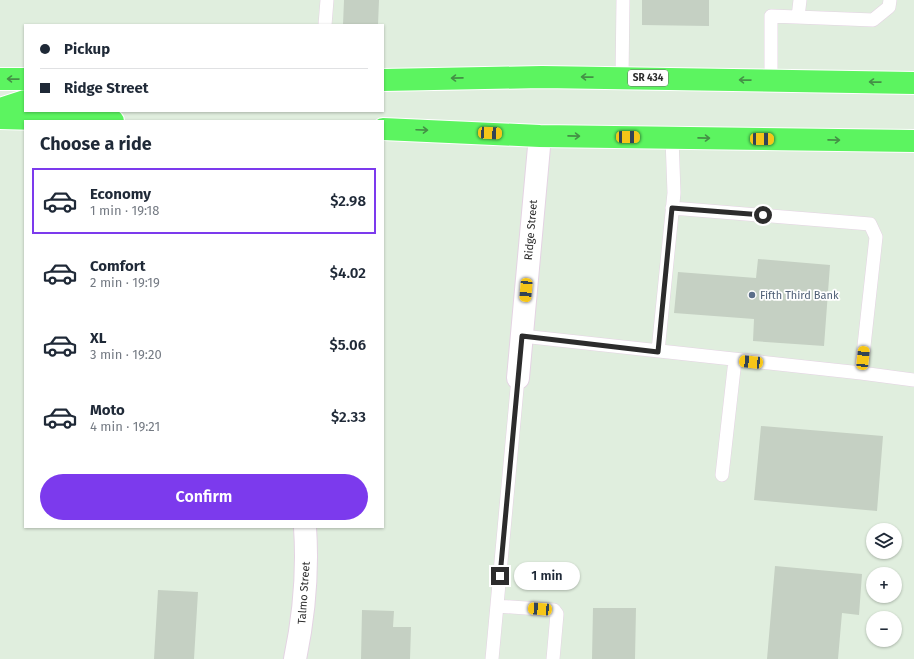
<!DOCTYPE html>
<meta charset="utf-8">
<style>
:root{--surface:#fff;--page:#f2f2f3;--text:#1f2937;--muted:#747a83;--line:#e0e1e3;--accent:#7c3aed}
body{margin:0;font-family:"Fira Sans",sans-serif;background:var(--page);color:var(--text);height:100vh;display:flex;flex-direction:column;font-size:15px;white-space:nowrap}
*{box-sizing:border-box;margin:0}
p{font-size:13px;color:var(--muted)}
.icon{flex:none;width:22px;height:22px;fill:none;stroke:currentColor;stroke-width:2;stroke-linecap:round;stroke-linejoin:round}
.map{position:relative;flex:1;overflow:hidden}
.details{position:absolute;left:24px;top:120px;width:360px;height:408px;display:flex;flex-direction:column;background:var(--surface);border-radius:0px;box-shadow:0 1px 3px #0004}
.details>*{flex:none}
.hud{position:absolute;left:24px;top:24px;width:360px;height:88px;border-radius:0px;box-shadow:0 1px 3px #0004;display:grid;align-content:center;height:88px;padding:0 16px;background:var(--surface)}
.buttons{position:absolute;left:866px;top:523px;display:grid;gap:8px}
.buttons a{display:grid;place-items:center;width:36px;height:36px;border-radius:50%;background:var(--surface);box-shadow:0 1px 3px #0004;font-size:20px}
.end{position:absolute;width:18px;height:18px;margin:-9px;border:5px solid #2c2c2c;background:#fff;box-shadow:0 0 0 2px #fff}
.from{border-radius:50%}
.bubble{position:absolute;height:28px;border-radius:14px;background:var(--surface);box-shadow:0 1px 3px #0004;font-size:13px;font-weight:600;line-height:28px;text-align:center}
.car{position:absolute;width:12px;height:24px;margin:-12px -6px;border-radius:5px;box-shadow:0 0 3px 1px #0007;background:linear-gradient(#f5c518 24%,#345 0 40%,#f5c518 0 76%,#345 0 86%,#f5c518 0)}
.hud b{display:flex;align-items:center;gap:14px;height:38px;font-size:15px}
.hud b+b{border-top:1px solid var(--line)}
.hud i{width:10px;height:10px;background:var(--text)}
ul{padding:0;list-style:none}
li{display:flex;align-items:center;gap:12px;height:66px;margin:0 8px 6px;padding:0 8px;border:2px solid transparent;border-radius:0px}
li div{flex:1}
li b{display:block;font-size:15px}
li em{font-style:normal;font-weight:600}
li.selected{border-color:var(--accent)}
li>.icon{width:36px;height:36px;stroke-width:1.5}
h2{padding:0 16px;font-size:18px;line-height:48px}
.cta{display:flex;gap:8px;margin-top:auto;padding:8px 16px}
.cta a{flex:1;height:46px;border-radius:24px;background:var(--accent);color:#fff;font-size:16px;font-weight:600;line-height:46px;text-align:center}
.map>svg:first-child{display:block}
.building{fill:#c5d0c3}
.lines{fill:none;stroke-linecap:round;stroke-linejoin:round}
.service-casing{stroke:#e4d3e3;stroke-width:14}
.minor-casing{stroke:#e4d3e3;stroke-width:24}
.primary-casing{stroke:#fff;stroke-width:24}
.service{stroke:#fff;stroke-width:13}
.minor{stroke:#fff;stroke-width:22}
.primary{stroke:#5cf460;stroke-width:22}
.oneway{stroke:#449046}
.route{stroke:#2c2c2c;stroke-width:5}
.service-dot{fill:#5c6f8a;stroke:#fff;stroke-width:1.5}
.labels{text-anchor:middle;dominant-baseline:central;stroke-width:3.5;stroke-linejoin:round;paint-order:stroke}
.shield{fill:#fff;stroke:#6b6b6b;stroke-width:1}
.shield-label{font-size:10px;font-weight:bold;fill:#2c2c2c}
.street-label{font-size:11px;fill:#2c2c2c;stroke:#fff}
.service-label{font-size:11px;fill:#4e5e75;stroke:#fff;text-anchor:start}
</style>
<div class="map">
<svg width="914" height="659" viewBox="0 0 914 659">
<rect width="100%" height="100%" fill="#e0eede"/>
<path class="building" d="M344 0H379L378 25H343Z
M642 0H709V26L642 25Z
M758 259 830 265 824 346 753 341 754 319 674 313 678 272 756 278Z
M761 426 883 436 877 511 754 500Z
M775 566 862 574 859 615 842 613 838 659H767Z
M158 590 198 592 194 659H154Z
M593 608H636L635 659H592Z
M362 610 394 611 393 627H411L410 659H361Z"/>
<g class="lines">
<g class="service-casing">
<path id="service" d="M798 17 800 0
M325 25 327 0
M622 78 623 0
M771 81V16L873 20 889 7 890 0
M522 336 861 373 876 237 870 224 672 208
M658 351 674 193 672 138
M861 373 914 380
M722 475 735 360
M497 606 554 610 557 614 553 659
M492 659 518 378"/>
</g>
<g class="minor-casing">
<path id="minor" d="M518 378 540 136
M295 659C304 616 308 571 305 527"/>
</g>
<g class="primary-casing">
<path id="primary" d="M0 79H25
M383 80 542 77 914 83
M0 109 25 101
M0 118 113 121
M383 129 540 136 914 141"/>
</g>
<use href="#service" class="service"/>
<use href="#minor" class="minor"/>
<use href="#primary" class="primary"/>
</g>
<defs><path id="oneway-shaft" d="M-6 0H5M1.5-3L5.5 0L1.5 3" fill="none" stroke-width="1.6" stroke-linecap="round" stroke-linejoin="round"/></defs>
<g class="oneway">
<use href="#oneway-shaft" transform="translate(587 77) rotate(-179)"/>
<use href="#oneway-shaft" transform="translate(457 78) rotate(179)"/>
<use href="#oneway-shaft" transform="translate(13 79) rotate(-179)"/>
<use href="#oneway-shaft" transform="translate(745 80) rotate(-179)"/>
<use href="#oneway-shaft" transform="translate(875 82) rotate(-179)"/>
<use href="#oneway-shaft" transform="translate(422 130) rotate(2)"/>
<use href="#oneway-shaft" transform="translate(574 136) rotate(1)"/>
<use href="#oneway-shaft" transform="translate(704 138) rotate(1)"/>
<use href="#oneway-shaft" transform="translate(834 140) rotate(1)"/>
</g>
<g class="lines">
<path class="route" d="M500 576 522 336 658 352 672 208 763 215"/>
</g>
<circle class="service-dot" cx="752" cy="295" r="4"/>
<g class="labels">
<rect class="shield" x="628" y="70" width="40" height="16" rx="3"/>
<g class="shield-label">
<text x="648" y="78">SR 434</text>
</g>
<g class="street-label">
<text transform="translate(531 230) rotate(-85)">Ridge Street</text>
<text transform="translate(304 593) rotate(-86)">Talmo Street</text>
</g>
<g class="service-label">
<text x="760" y="295">Fifth Third Bank</text>
</g>
</g>
</svg>
<div class="buttons">
<a><svg class="icon" aria-label="layers" viewBox="0 0 24 24"><path d="M12 4l9 5-9 5-9-5zM3 14l9 5 9-5"/></svg></a>
<a>+</a>
<a>−</a>
</div>
<i class="end from" style="left:763px;top:215px"></i>
<i class="end" style="left:500px;top:576px"></i>
<div class="bubble" style="left:514px;top:562px;width:66px">1 min</div>
<i class="car" style="left:490px;top:133px;rotate:93deg"></i>
<i class="car" style="left:628px;top:137px;rotate:91deg"></i>
<i class="car" style="left:762px;top:139px;rotate:91deg"></i>
<i class="car" style="left:526px;top:290px;rotate:185deg"></i>
<i class="car" style="left:863px;top:358px;rotate:6deg"></i>
<i class="car" style="left:751px;top:362px;rotate:276deg"></i>
<i class="car" style="left:540px;top:609px;rotate:274deg"></i>
<div class="hud">
<b><i class="from"></i>Pickup</b>
<b><i></i>Ridge Street</b>
</div>
<section class="details">
<h2>Choose a ride</h2>
<ul>
<li class="selected"><svg class="icon" aria-label="car" viewBox="0 0 24 24"><path d="M5 17H2v-5l4-1 3-4h7l3 4 3 1v5h-3M9 17h6M6 11h13"/><circle cx="7" cy="17" r="2"/><circle cx="17" cy="17" r="2"/></svg><div><b>Economy</b><p>1 min · 19:18</p></div><em>$2.98</em></li>
<li><svg class="icon" aria-label="car" viewBox="0 0 24 24"><path d="M5 17H2v-5l4-1 3-4h7l3 4 3 1v5h-3M9 17h6M6 11h13"/><circle cx="7" cy="17" r="2"/><circle cx="17" cy="17" r="2"/></svg><div><b>Comfort</b><p>2 min · 19:19</p></div><em>$4.02</em></li>
<li><svg class="icon" aria-label="car" viewBox="0 0 24 24"><path d="M5 17H2v-5l4-1 3-4h7l3 4 3 1v5h-3M9 17h6M6 11h13"/><circle cx="7" cy="17" r="2"/><circle cx="17" cy="17" r="2"/></svg><div><b>XL</b><p>3 min · 19:20</p></div><em>$5.06</em></li>
<li><svg class="icon" aria-label="car" viewBox="0 0 24 24"><path d="M5 17H2v-5l4-1 3-4h7l3 4 3 1v5h-3M9 17h6M6 11h13"/><circle cx="7" cy="17" r="2"/><circle cx="17" cy="17" r="2"/></svg><div><b>Moto</b><p>4 min · 19:21</p></div><em>$2.33</em></li>
</ul>
<div class="cta"><a>Confirm</a></div>
</section>
</div>
